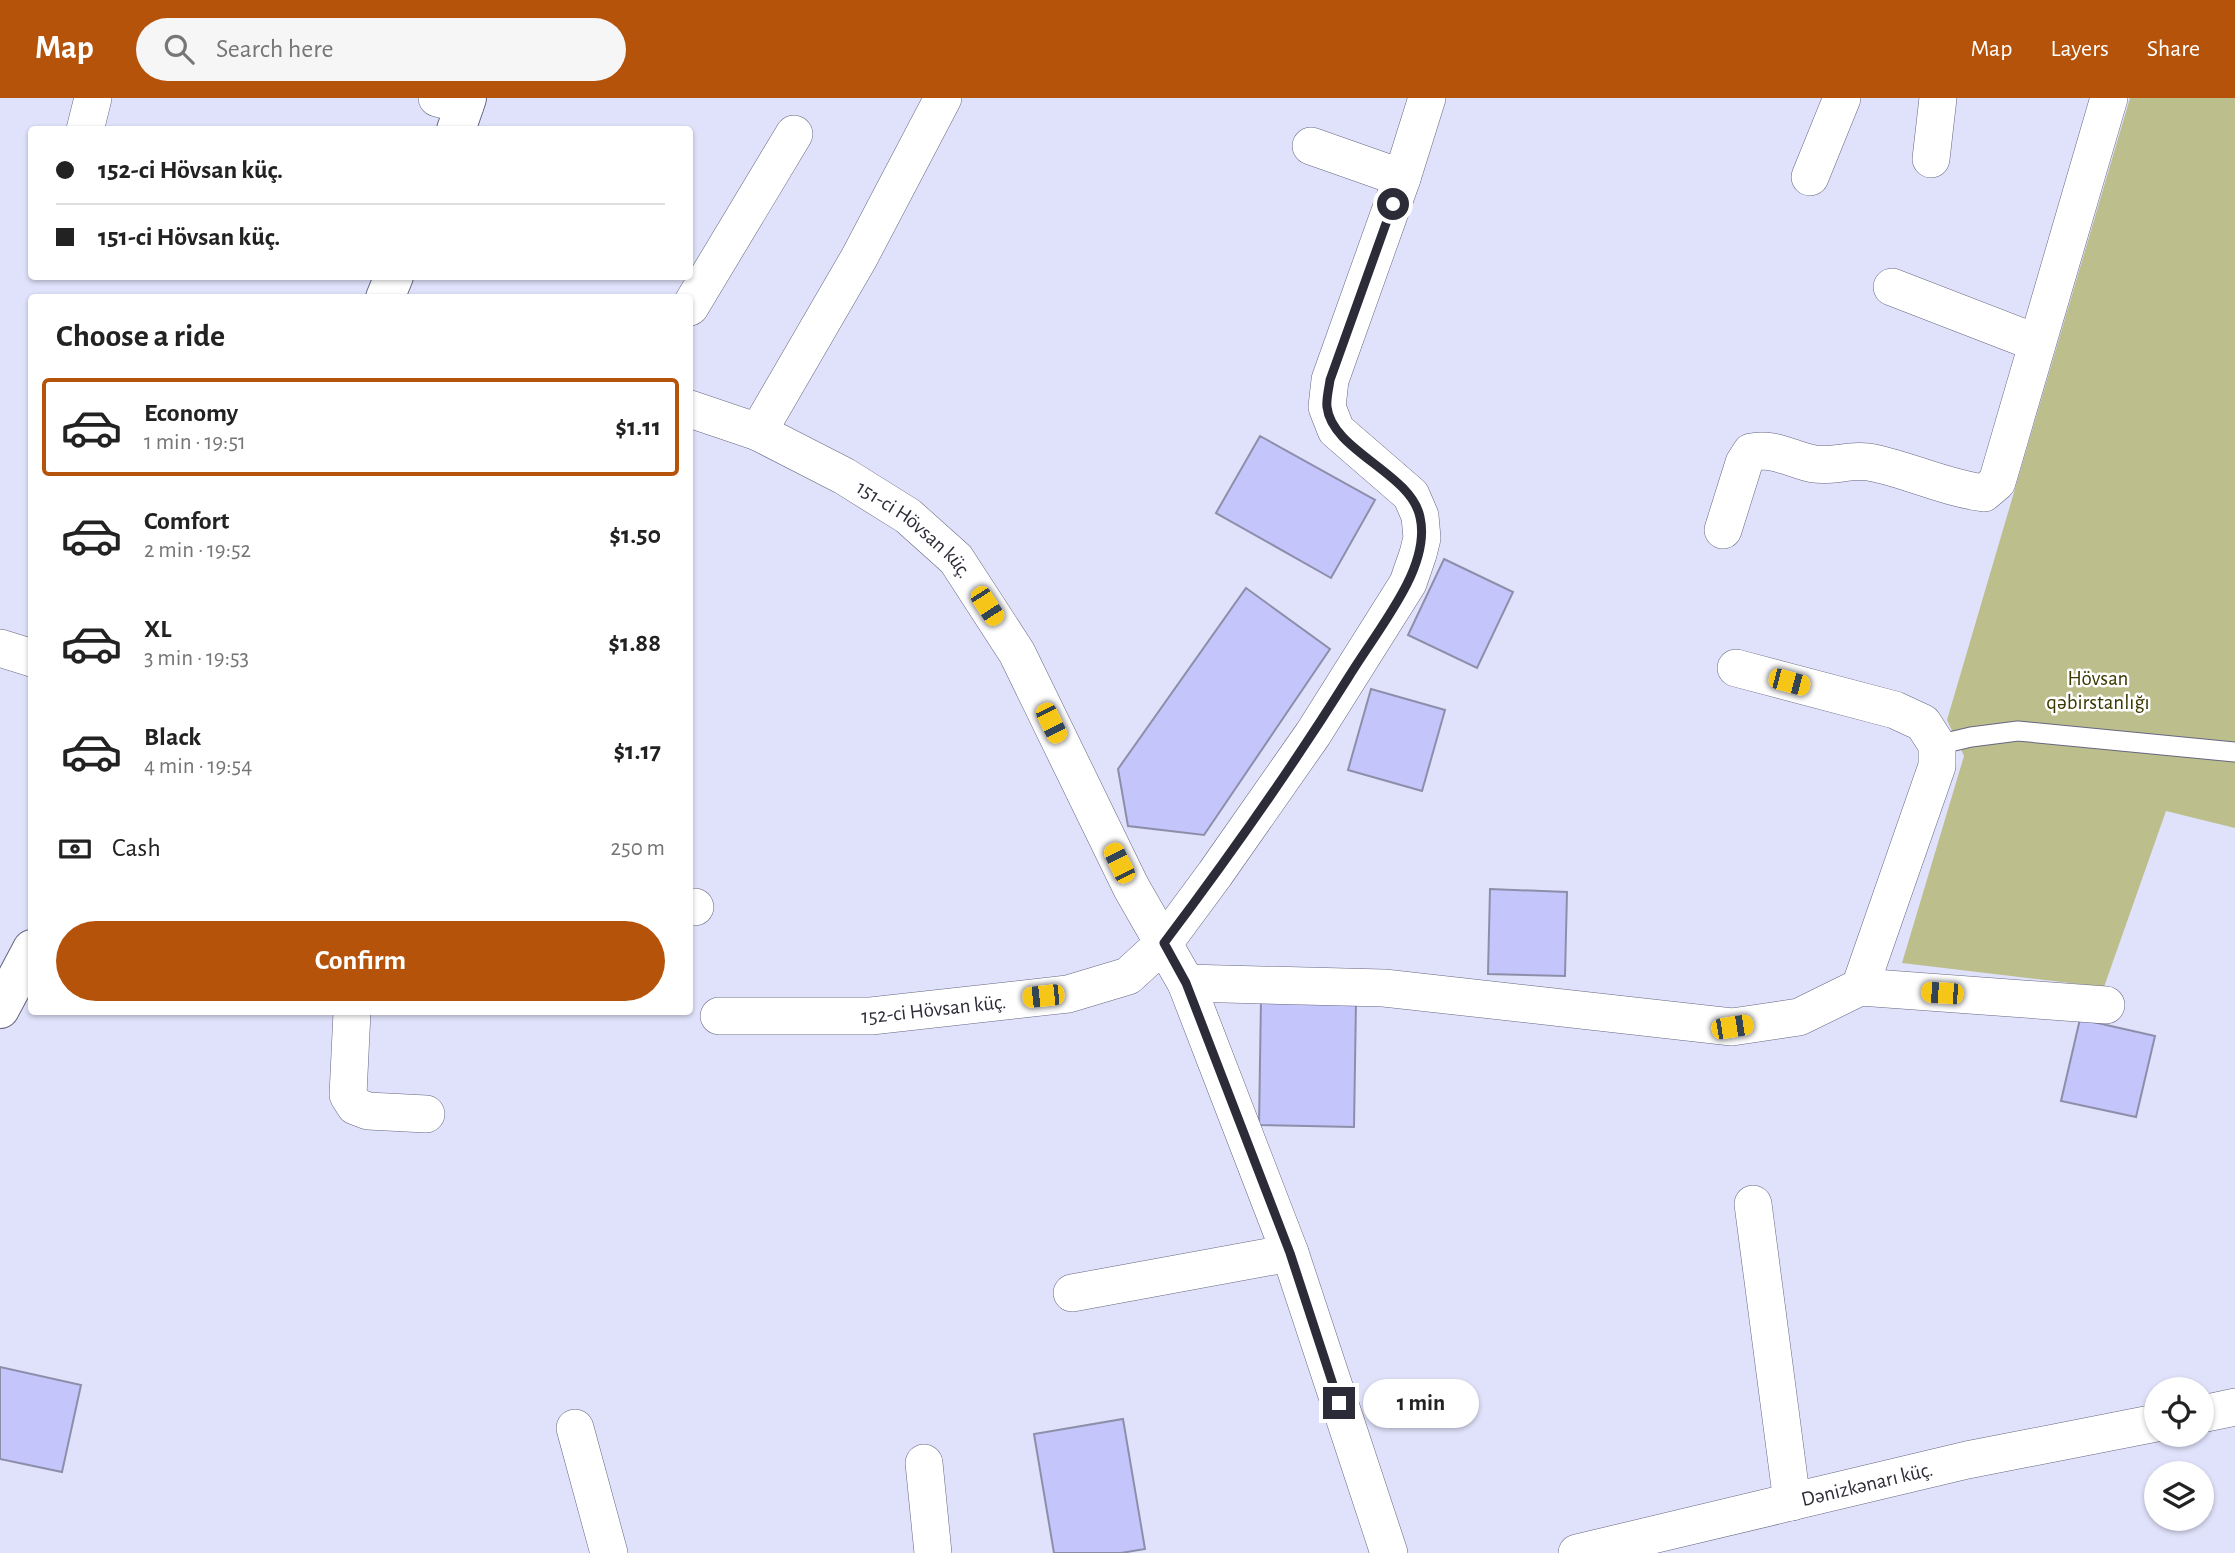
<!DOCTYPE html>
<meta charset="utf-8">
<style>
:root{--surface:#fff;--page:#f6f6f6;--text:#222;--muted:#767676;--line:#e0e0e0;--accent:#b45309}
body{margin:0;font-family:"Alegreya Sans",sans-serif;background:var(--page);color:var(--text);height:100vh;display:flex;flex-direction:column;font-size:26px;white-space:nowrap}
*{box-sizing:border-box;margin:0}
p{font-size:23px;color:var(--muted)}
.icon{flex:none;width:38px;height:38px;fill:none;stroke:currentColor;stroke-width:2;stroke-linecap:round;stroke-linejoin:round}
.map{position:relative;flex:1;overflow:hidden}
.panel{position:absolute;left:28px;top:196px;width:665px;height:721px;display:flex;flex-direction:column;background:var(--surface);border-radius:7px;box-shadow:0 2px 5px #0004}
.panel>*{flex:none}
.guide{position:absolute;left:28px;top:28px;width:665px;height:154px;border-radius:7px;box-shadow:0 2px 5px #0004;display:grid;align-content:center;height:154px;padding:0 28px;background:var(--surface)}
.tools{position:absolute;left:2144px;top:1279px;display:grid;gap:14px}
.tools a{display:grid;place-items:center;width:70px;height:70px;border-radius:50%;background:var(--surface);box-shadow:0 2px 5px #0004;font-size:35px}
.end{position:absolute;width:32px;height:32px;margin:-16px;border:9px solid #2c2c38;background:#fff;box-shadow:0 0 0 4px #fff}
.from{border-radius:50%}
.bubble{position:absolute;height:49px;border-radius:24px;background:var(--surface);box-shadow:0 2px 5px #0004;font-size:23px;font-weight:700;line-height:49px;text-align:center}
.car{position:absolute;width:21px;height:42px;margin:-21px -10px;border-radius:9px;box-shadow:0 0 5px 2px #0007;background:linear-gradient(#f5c518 24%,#345 0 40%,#f5c518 0 76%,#345 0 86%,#f5c518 0)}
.guide b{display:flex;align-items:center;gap:24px;height:66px;font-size:26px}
.guide b+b{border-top:2px solid var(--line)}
.guide i{width:18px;height:18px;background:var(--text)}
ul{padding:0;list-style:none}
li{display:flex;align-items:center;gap:21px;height:98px;margin:0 14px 10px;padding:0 14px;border:4px solid transparent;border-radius:7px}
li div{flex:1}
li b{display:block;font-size:26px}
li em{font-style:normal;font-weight:700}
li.active{border-color:var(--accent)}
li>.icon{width:63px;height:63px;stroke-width:1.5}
h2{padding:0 28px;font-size:32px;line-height:84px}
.pay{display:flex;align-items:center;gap:18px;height:77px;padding:0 28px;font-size:26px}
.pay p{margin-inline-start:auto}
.primary-button{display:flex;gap:14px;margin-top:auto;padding:14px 28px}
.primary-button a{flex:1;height:80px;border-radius:42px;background:var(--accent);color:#fff;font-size:28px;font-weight:700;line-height:80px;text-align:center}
header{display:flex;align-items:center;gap:42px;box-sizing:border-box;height:98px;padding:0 35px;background:var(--accent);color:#fff}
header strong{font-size:33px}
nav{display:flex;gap:38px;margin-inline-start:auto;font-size:24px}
.search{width:490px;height:63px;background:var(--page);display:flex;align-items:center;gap:18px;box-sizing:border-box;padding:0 24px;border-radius:38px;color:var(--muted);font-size:26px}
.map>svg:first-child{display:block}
.green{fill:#bcbe8b}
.building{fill:#c4c5fb;stroke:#8d8eaa;stroke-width:2}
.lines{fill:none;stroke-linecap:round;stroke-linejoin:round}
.service-casing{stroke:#656681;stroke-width:21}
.minor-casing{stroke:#656681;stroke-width:38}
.tertiary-casing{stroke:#656681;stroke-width:40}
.service{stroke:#fff;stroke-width:19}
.minor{stroke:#fff;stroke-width:37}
.tertiary{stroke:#fff;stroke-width:38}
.route{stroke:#2c2c38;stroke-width:9}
.labels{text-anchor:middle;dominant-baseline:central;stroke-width:5;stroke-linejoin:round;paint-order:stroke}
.street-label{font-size:21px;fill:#2c2c38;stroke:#fff}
.park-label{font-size:21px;fill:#3a3900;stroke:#fff}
</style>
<header>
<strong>Map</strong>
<div class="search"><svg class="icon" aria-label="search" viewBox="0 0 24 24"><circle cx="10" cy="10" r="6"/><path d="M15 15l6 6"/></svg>Search here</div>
<nav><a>Map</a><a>Layers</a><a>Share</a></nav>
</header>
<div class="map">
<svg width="2235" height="1455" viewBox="0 0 2235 1455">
<rect width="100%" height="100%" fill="#e0e2fb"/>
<path class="green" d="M2130 0H2235V730L2166 713 2104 889 1902 865 1964 658 1947 622Z"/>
<path class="building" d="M1260 338 1375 402 1331 480 1216 415Z
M1444 461 1513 494 1477 570 1408 537Z
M1246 490 1330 551 1204 737 1128 728 1118 671Z
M1371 591 1445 612 1422 693 1348 672Z
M1490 791 1567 794 1565 878 1488 876Z
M1261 901 1356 903 1354 1029 1259 1027Z
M2080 921 2155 938 2136 1019 2061 1003Z
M0 1269 81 1287 62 1374 0 1361Z
M1123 1321 1145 1451 1121 1455H1054L1034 1336Z"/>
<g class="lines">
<g class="service-casing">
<path id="service" d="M1937 647 1971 639 2018 633 2235 654"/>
</g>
<g class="minor-casing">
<g id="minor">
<path d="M437 0 465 7"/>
<path d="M85 32 93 0"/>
<path d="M1311 48 1402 80"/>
<path d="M1931 61 1938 0"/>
<path d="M1810 79 1842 0"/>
<path d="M1892 189 2037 245"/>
<path d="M690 209 794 36"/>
<path id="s1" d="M690 311 758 334 844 378 908 418 956 461 1017 555 1131 789 1186 885 1290 1155 1389 1455"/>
<path d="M758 334 859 160 943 0"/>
<path d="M1723 432 1744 365 1751 354C1773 349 1793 362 1814 366 1834 369 1854 360 1874 365 1911 373 1946 390 1984 395L1997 384 2109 0"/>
<path d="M0 550 32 560"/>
<path d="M1736 570 1895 612 1923 625 1937 647V668L1860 889"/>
<path d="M690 809H695"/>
<path d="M1186 885 1384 890 1732 929 1799 919 1860 889 2106 907"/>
<path d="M352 914 348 997 355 1008 368 1013 426 1016"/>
<path id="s2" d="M719 918H871L1068 896 1128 878 1164 845 1215 776 1313 636 1408 485 1418 456 1422 440 1420 418 1411 397 1336 332 1327 309 1330 282 1402 80 1427 0"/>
<path d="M1753 1106 1792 1404"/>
<path d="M1072 1195 1290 1155"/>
<path d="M2202 1316 2235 1309"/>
<path d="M575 1330 609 1455"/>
<path d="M924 1365 933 1455"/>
<path id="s3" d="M1577 1455 1967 1362 2156 1325"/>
</g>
</g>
<g class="tertiary-casing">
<path id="tertiary" d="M456 32 467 0
M385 200 394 178
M0 911 32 851"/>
</g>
<use href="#service" class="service"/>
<use href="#minor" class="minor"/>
<use href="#tertiary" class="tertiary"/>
</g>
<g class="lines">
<path class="route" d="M1339 1305 1290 1155 1186 885 1164 845C1229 759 1291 671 1348 580 1367 549 1391 518 1407 486 1417 466 1425 441 1420 419 1411 375 1332 353 1327 309 1326 301 1329 290 1330 282L1393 106"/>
</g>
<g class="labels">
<g class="street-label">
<text stroke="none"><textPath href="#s1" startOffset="257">151-ci Hövsan küç.</textPath></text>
<text stroke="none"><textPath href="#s2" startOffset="215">152-ci Hövsan küç.</textPath></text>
<text stroke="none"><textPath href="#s3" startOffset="298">Dənizkənarı küç.</textPath></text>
</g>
<g class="park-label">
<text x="2098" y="580">Hövsan<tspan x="2098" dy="24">qəbirstanlığı</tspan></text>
</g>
</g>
</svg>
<div class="tools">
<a><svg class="icon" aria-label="locate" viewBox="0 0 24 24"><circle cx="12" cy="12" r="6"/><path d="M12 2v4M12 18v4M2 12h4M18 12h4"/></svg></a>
<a><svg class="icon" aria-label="layers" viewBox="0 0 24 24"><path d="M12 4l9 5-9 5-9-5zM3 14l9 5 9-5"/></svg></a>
</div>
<i class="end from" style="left:1393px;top:106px"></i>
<i class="end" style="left:1339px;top:1305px"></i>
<div class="bubble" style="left:1363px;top:1281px;width:116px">1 min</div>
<i class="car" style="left:987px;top:508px;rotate:147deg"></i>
<i class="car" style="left:1789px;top:584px;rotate:105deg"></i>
<i class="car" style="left:1051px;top:625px;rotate:154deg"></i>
<i class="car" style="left:1119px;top:765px;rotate:334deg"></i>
<i class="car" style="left:1942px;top:895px;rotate:274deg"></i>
<i class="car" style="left:1043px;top:898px;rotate:264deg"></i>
<i class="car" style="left:1732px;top:929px;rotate:81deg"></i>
<div class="guide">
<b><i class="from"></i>152-ci Hövsan küç.</b>
<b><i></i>151-ci Hövsan küç.</b>
</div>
<section class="panel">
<h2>Choose a ride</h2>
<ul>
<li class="active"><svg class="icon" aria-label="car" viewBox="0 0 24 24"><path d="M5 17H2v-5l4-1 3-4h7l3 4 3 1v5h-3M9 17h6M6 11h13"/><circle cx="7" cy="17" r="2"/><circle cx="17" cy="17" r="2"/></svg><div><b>Economy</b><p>1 min · 19:51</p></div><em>$1.11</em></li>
<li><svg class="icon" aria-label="car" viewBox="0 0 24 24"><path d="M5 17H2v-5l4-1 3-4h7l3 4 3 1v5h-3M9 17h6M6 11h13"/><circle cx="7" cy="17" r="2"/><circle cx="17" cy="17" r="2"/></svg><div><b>Comfort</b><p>2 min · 19:52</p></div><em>$1.50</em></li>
<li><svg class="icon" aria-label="car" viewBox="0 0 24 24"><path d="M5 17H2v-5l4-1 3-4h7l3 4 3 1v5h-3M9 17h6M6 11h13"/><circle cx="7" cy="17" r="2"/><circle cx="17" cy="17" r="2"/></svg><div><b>XL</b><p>3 min · 19:53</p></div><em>$1.88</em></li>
<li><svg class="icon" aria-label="car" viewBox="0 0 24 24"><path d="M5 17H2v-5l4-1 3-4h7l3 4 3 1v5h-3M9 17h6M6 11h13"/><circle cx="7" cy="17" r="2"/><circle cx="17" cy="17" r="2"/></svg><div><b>Black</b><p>4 min · 19:54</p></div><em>$1.17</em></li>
</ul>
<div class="pay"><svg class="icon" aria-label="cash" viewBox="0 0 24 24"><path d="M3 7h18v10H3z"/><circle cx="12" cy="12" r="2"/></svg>Cash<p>250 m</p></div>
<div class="primary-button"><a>Confirm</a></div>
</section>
</div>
